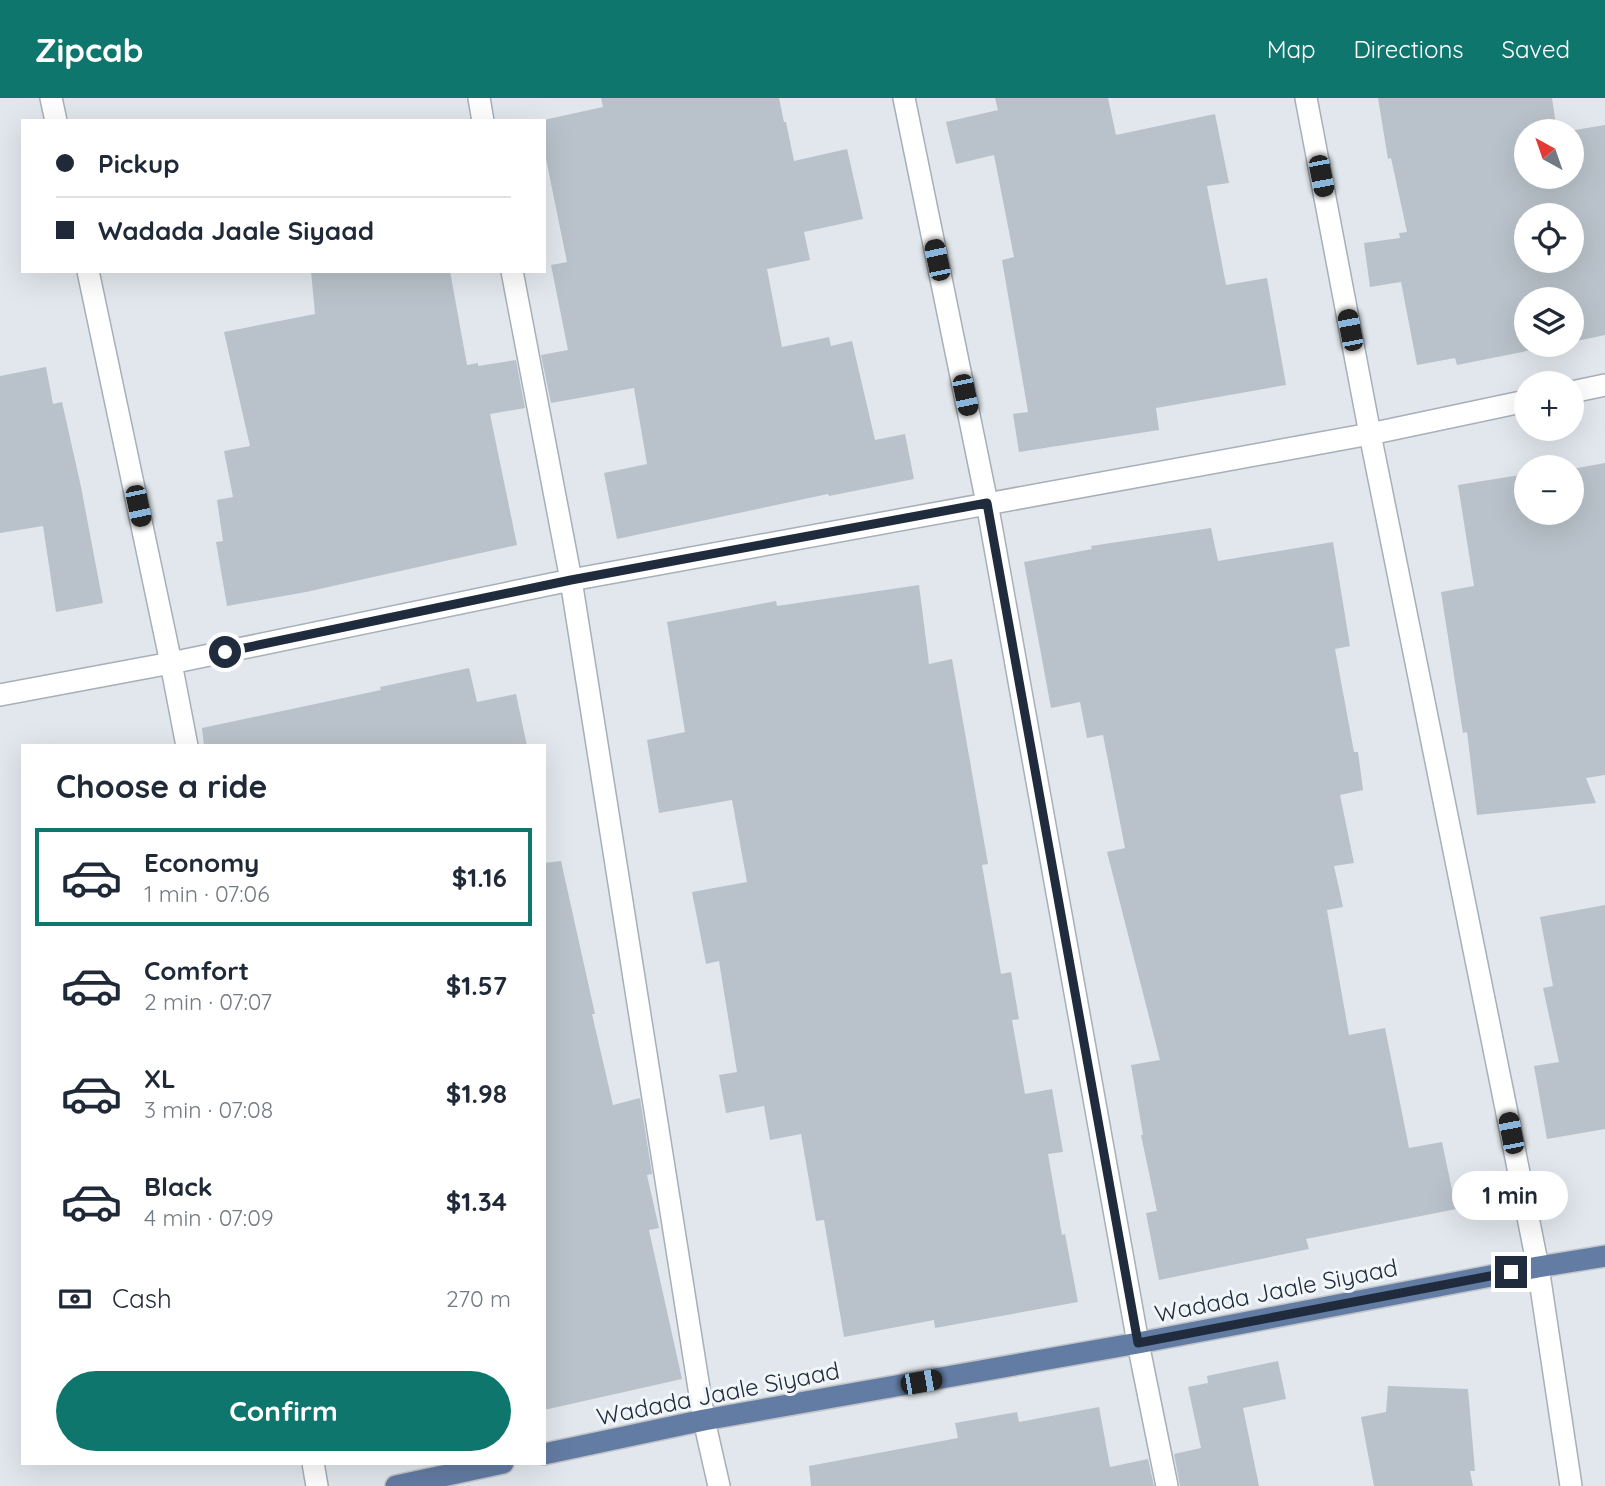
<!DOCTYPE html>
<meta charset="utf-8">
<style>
:root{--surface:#fff;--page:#f6f6f7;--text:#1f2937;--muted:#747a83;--line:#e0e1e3;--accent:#0f766e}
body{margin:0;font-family:Quicksand,sans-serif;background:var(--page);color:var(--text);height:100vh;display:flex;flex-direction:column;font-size:26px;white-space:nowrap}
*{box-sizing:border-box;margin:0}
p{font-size:23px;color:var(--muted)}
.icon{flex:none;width:38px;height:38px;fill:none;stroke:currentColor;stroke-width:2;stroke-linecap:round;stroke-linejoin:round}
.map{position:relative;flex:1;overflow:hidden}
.sheet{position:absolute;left:21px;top:646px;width:525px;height:721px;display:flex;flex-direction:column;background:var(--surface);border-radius:0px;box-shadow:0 7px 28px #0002}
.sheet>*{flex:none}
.hud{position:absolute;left:21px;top:21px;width:525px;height:154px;border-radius:0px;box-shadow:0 7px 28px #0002;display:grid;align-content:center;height:154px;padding:0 35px;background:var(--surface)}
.needle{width:46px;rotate:320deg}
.tools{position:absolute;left:1514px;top:21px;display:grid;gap:14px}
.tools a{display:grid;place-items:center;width:70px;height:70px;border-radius:50%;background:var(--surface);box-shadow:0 7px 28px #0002;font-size:35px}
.end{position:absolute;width:32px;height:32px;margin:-16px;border:9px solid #202c3d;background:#fff;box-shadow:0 0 0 4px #fff}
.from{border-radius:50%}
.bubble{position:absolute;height:49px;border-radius:24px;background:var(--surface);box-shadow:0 7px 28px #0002;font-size:23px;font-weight:800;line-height:49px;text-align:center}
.car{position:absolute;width:21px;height:42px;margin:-21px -10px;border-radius:9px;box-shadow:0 0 5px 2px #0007;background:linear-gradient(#222 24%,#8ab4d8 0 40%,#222 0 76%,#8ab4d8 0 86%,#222 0)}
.hud b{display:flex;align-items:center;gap:24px;height:66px;font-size:26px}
.hud b+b{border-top:2px solid var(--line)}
.hud i{width:18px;height:18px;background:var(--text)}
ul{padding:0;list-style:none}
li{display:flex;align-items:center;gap:21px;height:98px;margin:0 14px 10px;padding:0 21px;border:4px solid transparent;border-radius:0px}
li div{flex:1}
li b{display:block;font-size:26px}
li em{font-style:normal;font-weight:800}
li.active{border-color:var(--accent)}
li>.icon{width:63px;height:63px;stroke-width:1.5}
h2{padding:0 35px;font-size:32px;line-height:84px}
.pay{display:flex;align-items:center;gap:18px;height:77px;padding:0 35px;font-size:26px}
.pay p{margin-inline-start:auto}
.primary-button{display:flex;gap:14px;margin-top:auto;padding:14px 35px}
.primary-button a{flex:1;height:80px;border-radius:42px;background:var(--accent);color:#fff;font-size:28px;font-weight:800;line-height:80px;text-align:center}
header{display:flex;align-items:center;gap:42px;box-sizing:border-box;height:98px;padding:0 35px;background:var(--accent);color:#fff}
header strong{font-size:33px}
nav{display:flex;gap:38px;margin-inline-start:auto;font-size:24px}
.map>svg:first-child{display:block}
.building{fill:#b9c2ca;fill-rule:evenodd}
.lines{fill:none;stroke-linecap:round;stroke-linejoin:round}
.minor-casing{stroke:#a7afb8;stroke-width:24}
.major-casing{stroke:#c1c4c9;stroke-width:24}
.minor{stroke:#fff;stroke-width:21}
.major{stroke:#637ca3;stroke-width:21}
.route{stroke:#202c3d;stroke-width:9}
.labels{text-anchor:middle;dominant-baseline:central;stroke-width:6;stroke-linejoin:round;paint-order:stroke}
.street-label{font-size:24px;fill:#202c3d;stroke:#f1f6f8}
</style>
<header>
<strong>Zipcab</strong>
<nav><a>Map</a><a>Directions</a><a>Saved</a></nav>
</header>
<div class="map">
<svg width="1605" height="1388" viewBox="0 0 1605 1388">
<rect width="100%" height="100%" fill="#e1e7ec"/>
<path class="building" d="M601 0H779L784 24H786L794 63 847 51 863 121 804 134 810 162 767 171 782 249 829 239 831 248 852 243 875 342 905 336 914 381 829 398 828 396 617 441 604 375 647 366 634 290 551 305 541 257 568 252 551 167 567 164 544 51V23H539L603 9Z
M995 0H1108L1116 37 1215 16 1229 85 1207 88 1226 187 1267 180 1286 287 1156 310 1159 332 1019 354 1013 316 1028 314 1002 162 1014 159 994 57 956 66 946 24 998 12Z
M1378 0H1552L1557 33H1526V79H1572V33H1569L1605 27V237L1572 244V201H1526V247H1557L1457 267 1455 260 1417 267 1401 184 1370 189 1364 145 1400 140 1399 135 1407 134 1391 60 1388 61ZM1526 117H1572V163H1526Z
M311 173H450L467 267 478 265V268L516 262 525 310 490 316 517 447 306 494 227 508 216 444 223 443 217 402 233 399 224 353 250 348 224 234 315 216Z
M46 269 53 306 62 304 81 389 103 505 56 514 43 428 0 435V278Z
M1605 365V677L1586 680 1596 705 1477 717 1467 634 1463 635 1441 494 1474 488 1458 387 1526 376V415H1572V371Z
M1211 430 1218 463 1333 444 1350 548 1335 551 1354 654H1358L1363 692 1340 697 1354 765 1334 768 1343 809 1327 812 1349 937 1385 930 1409 1050 1442 1044 1456 1111 1306 1141 1309 1151 1159 1182 1146 1115 1157 1113 1141 1037H1143L1131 967 1160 962 1107 754 1125 750 1103 637 1087 640 1080 604 1051 610 1024 464 1092 451 1091 448Z
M919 487 929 566 952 561 988 766 982 767 1001 876 1011 874 1019 921 1012 922 1025 996 1052 991 1063 1054 1048 1056 1062 1137 1065 1136 1078 1204 935 1230 934 1222 844 1239 824 1122 816 1123 801 1036 770 1042 764 1008 726 1015 719 977 737 974 719 863 706 866 692 794 747 784 732 702 659 715 647 642 685 634 667 524 776 503 777 508Z
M469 570 477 604 516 596 527 648H204L202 630 381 592 380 589Z
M561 763 595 916H592L613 1007 640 1000 652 1076 647 1077 659 1130 649 1132 682 1281 544 1312V765Z
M1605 807V1031L1547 1041 1534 968 1559 964 1543 890 1553 888 1540 819Z
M1278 1263 1286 1301 1243 1310 1259 1388H1180L1174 1356 1201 1350 1188 1289 1208 1285 1207 1278Z
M1388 1288 1468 1291 1475 1373H1470L1473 1388H1374L1361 1319 1386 1314Z
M1099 1309 1110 1369 1148 1361 1154 1388H811L809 1368 958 1340 955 1325 1017 1314 1019 1324Z"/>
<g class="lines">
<g class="minor-casing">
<path id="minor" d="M51 0 56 23
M479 0 483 23
M904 0 987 405 1138 1245 1167 1388
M1306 0 1370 336 1538 1169 1571 1388
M88 173 171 565 187 648
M512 173 571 482 704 1322 719 1388
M1572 294 1605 287
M0 597 171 565 571 482 1370 336 1526 303
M313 1365 317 1388"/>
</g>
<g class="major-casing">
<path id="major" d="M544 1356 704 1322 1138 1245 1538 1169 1605 1158
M396 1388 503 1365"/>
</g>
<use href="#minor" class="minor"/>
<use href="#major" class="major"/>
</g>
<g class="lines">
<path class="route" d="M225 554 571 482 987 405 1138 1245 1511 1174"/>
</g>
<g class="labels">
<g class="street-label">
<text transform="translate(1276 1192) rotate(-11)">Wadada Jaale Siyaad</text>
<text transform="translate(718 1295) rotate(-11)">Wadada Jaale Siyaad</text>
</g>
</g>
</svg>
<div class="tools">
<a><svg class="needle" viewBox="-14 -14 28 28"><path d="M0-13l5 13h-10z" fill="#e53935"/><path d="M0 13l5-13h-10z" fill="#747a83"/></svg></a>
<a><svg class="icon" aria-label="locate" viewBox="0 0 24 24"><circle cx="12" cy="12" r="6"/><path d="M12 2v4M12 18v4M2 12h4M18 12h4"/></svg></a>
<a><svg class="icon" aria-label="layers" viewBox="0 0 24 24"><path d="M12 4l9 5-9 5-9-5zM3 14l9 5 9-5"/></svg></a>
<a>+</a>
<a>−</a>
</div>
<i class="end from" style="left:225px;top:554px"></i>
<i class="end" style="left:1511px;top:1174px"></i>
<div class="bubble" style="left:1452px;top:1073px;width:116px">1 min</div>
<i class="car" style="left:1321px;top:78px;rotate:169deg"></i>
<i class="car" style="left:937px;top:162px;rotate:348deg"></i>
<i class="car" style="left:1350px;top:232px;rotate:349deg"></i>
<i class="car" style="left:965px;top:297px;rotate:168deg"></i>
<i class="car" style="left:138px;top:408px;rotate:168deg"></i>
<i class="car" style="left:1511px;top:1035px;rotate:349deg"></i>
<i class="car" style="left:921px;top:1284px;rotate:80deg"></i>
<div class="hud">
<b><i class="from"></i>Pickup</b>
<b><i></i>Wadada Jaale Siyaad</b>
</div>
<section class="sheet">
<h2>Choose a ride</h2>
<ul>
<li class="active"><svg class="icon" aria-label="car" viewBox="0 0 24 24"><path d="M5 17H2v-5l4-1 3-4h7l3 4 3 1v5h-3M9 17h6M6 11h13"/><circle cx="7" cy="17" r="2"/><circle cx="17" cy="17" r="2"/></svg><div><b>Economy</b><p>1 min · 07:06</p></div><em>$1.16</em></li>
<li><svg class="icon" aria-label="car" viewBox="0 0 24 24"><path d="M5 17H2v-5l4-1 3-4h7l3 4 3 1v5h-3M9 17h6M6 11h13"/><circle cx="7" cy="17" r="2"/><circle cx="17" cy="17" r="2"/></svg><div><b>Comfort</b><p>2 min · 07:07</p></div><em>$1.57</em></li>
<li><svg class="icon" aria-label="car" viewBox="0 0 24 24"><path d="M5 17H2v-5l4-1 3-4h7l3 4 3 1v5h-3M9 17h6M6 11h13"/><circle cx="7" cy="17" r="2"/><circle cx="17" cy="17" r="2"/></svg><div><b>XL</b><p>3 min · 07:08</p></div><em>$1.98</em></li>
<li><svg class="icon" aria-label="car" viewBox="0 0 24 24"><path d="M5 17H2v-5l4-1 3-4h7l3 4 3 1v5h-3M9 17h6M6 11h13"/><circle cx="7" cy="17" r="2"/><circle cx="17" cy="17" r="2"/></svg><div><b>Black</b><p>4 min · 07:09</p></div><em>$1.34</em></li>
</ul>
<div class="pay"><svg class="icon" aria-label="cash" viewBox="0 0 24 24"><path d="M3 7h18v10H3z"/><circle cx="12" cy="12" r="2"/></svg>Cash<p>270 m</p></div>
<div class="primary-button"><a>Confirm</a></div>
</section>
</div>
